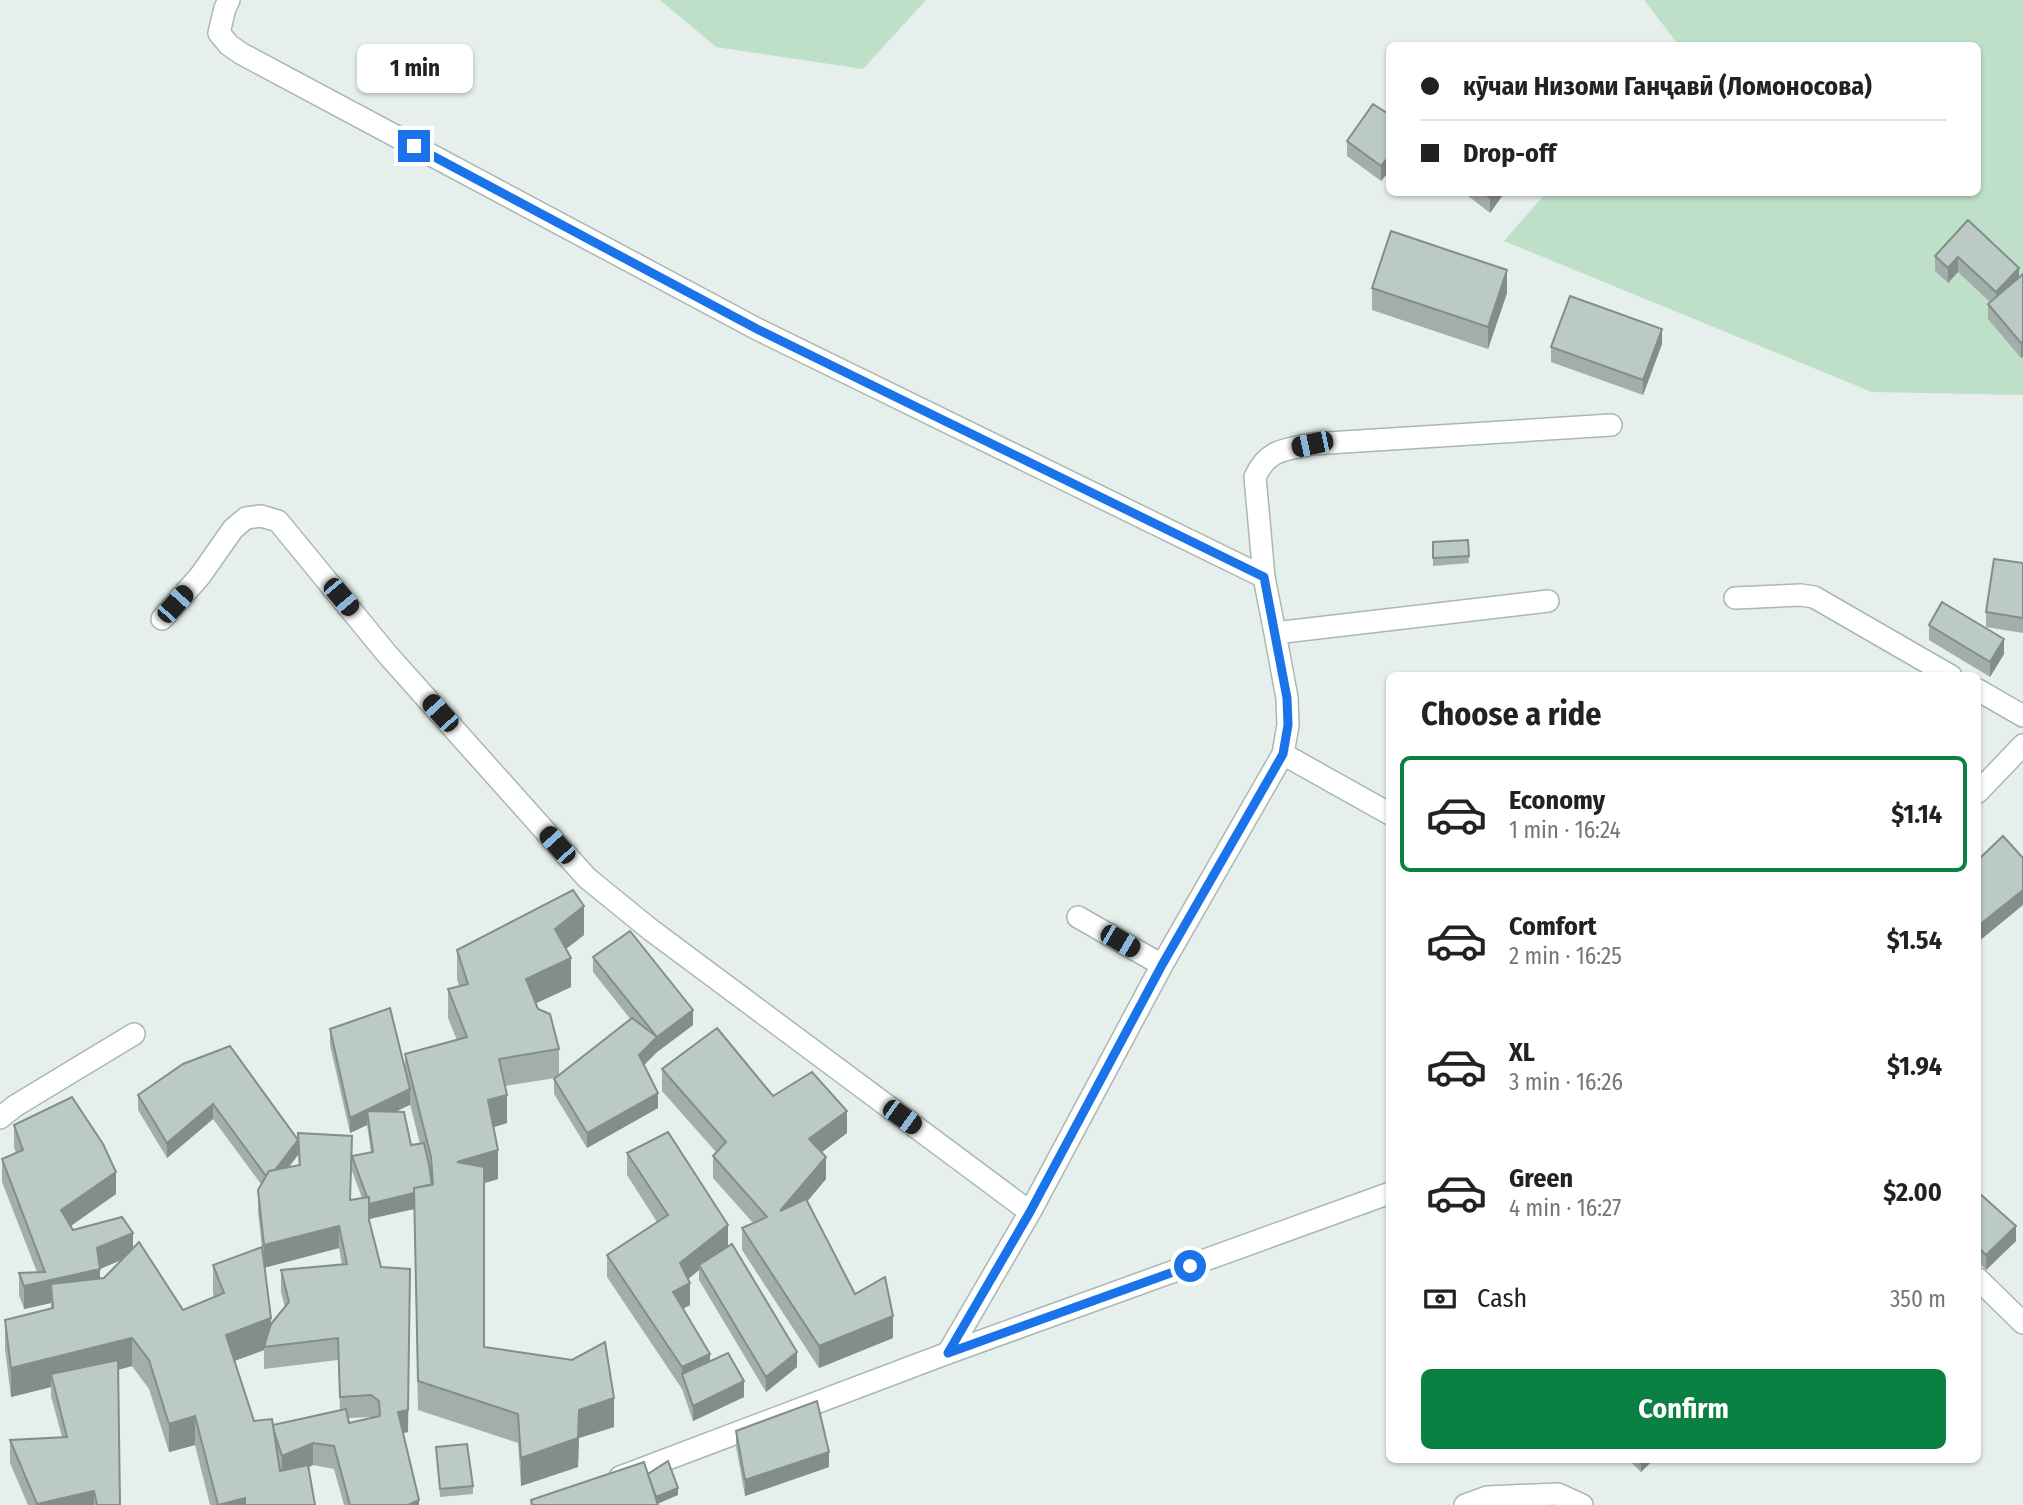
<!DOCTYPE html>
<meta charset="utf-8">
<style>
:root{--surface:#fff;--page:#f6f6f6;--text:#222;--muted:#767676;--line:#e0e0e0;--accent:#0b8043}
body{margin:0;font-family:"Fira Sans Condensed",sans-serif;background:var(--page);color:var(--text);height:100vh;display:flex;flex-direction:column;font-size:26px;white-space:nowrap}
*{box-sizing:border-box;margin:0}
p{font-size:23px;color:var(--muted)}
.icon{flex:none;width:38px;height:38px;fill:none;stroke:currentColor;stroke-width:2;stroke-linecap:round;stroke-linejoin:round}
.map{position:relative;flex:1;overflow:hidden}
.details{position:absolute;left:1386px;top:672px;width:595px;height:791px;display:flex;flex-direction:column;background:var(--surface);border-radius:10px;box-shadow:0 2px 5px #0004}
.details>*{flex:none}
.guide{position:absolute;left:1386px;top:42px;width:595px;height:154px;border-radius:10px;box-shadow:0 2px 5px #0004;display:grid;align-content:center;height:154px;padding:0 35px;background:var(--surface)}
.end{position:absolute;width:32px;height:32px;margin:-16px;border:9px solid #1a73e8;background:#fff;box-shadow:0 0 0 4px #fff}
.from{border-radius:50%}
.bubble{position:absolute;height:49px;border-radius:10px;background:var(--surface);box-shadow:0 2px 5px #0004;font-size:23px;font-weight:700;line-height:49px;text-align:center}
.car{position:absolute;width:21px;height:42px;margin:-21px -10px;border-radius:9px;box-shadow:0 0 5px 2px #0007;background:linear-gradient(#222 24%,#8ab4d8 0 40%,#222 0 76%,#8ab4d8 0 86%,#222 0)}
.guide b{display:flex;align-items:center;gap:24px;height:66px;font-size:26px}
.guide b+b{border-top:2px solid var(--line)}
.guide i{width:18px;height:18px;background:var(--text)}
ul{padding:0;list-style:none}
li{display:flex;align-items:center;gap:21px;height:116px;margin:0 14px 10px;padding:0 21px;border:4px solid transparent;border-radius:10px}
li div{flex:1}
li b{display:block;font-size:26px}
li em{font-style:normal;font-weight:700}
li.selected{border-color:var(--accent)}
li>.icon{width:63px;height:63px;stroke-width:1.5}
h2{padding:0 35px;font-size:32px;line-height:84px}
.pay{display:flex;align-items:center;gap:18px;height:77px;padding:0 35px;font-size:26px}
.pay p{margin-inline-start:auto}
.cta{display:flex;gap:14px;margin-top:auto;padding:14px 35px}
.cta a{flex:1;height:80px;border-radius:10px;background:var(--accent);color:#fff;font-size:28px;font-weight:700;line-height:80px;text-align:center}
.map>svg:first-child{display:block}
.green{fill:#bfe0c8}
.lines{fill:none;stroke-linecap:round;stroke-linejoin:round}
.lane-casing{stroke:#a8b8b2;stroke-width:24}
.street-casing{stroke:#a8b8b2;stroke-width:24}
.lane{stroke:#fff;stroke-width:21}
.street{stroke:#fff;stroke-width:21}
.wall{fill:#a1aea9;fill-rule:evenodd}
.shaded-wall{fill:#838d89}
.building{fill:#bbcac4;stroke:#838d89;stroke-width:2}
.route{stroke:#1a73e8;stroke-width:9}
</style>
<div class="map">
<svg width="2023" height="1505" viewBox="0 0 2023 1505">
<rect width="100%" height="100%" fill="#e6efeb"/>
<path class="green" d="M660 0H926L863 69 716 47Z
M1644 0H2023V395L1872 392 1504 241 1546 193 1978 192V46L1675 45 1677 43Z"/>
<g class="lines">
<g class="lane-casing">
<path id="lane" d="M229 0 225 8 219 33 229 45 242 54 757 329 1264 577 1275 633 1548 601
M1264 577 1255 477C1268 449 1284 450 1312 444L1611 425
M1735 598 1801 595 1814 597 1951 676
M162 619 200 576 233 529 246 518 261 516 278 521 387 654 587 878 651 930 1030 1212
M1978 690 2023 716
M1283 754 1390 814
M1078 917 1162 965
M0 1118 15 1106 134 1034
M948 1353 1030 1212 1162 965 1283 754 1288 725 1287 698 1275 633
M1465 1505 1487 1497 1558 1494 1582 1505"/>
</g>
<g class="street-casing">
<path id="street" d="M1978 792 2023 745
M1978 1279 2023 1323
M620 1477 948 1353 1390 1193"/>
</g>
<use href="#lane" class="lane"/>
<use href="#street" class="street"/>
</g>
<path class="wall" d="M1390 115V170L1381 181 1347 156V141Z
M1463 192H1505L1490 213Z
M1968 220 2019 277 2023 274 2021 358 1988 319V304L1990 302 1958 272 1948 283 1935 271V256Z
M1372 288 1507 293 1488 349 1372 310Z
M1662 344 1643 395 1551 362V347Z
M1468 540 1469 563 1433 566V542Z
M2023 563V633L1986 627V612Z
M1929 625 2004 654 1990 677 1929 640Z
M584 935 566 949 571 987 536 1003 559 1049V1076L631 1020 593 972V957L693 1025 657 1052 644 1065 658 1108 587 1148 554 1094V1079L555 1078 505 1086 507 1123 493 1127 498 1179 484 1183V1347L614 1427 579 1438 578 1467 521 1486 518 1443 418 1410 414 1209 369 1219 408 1432 403 1433 419 1505H344L334 1469 313 1465 309 1467 315 1505H210L195 1445 169 1452 149 1389 132 1366 118 1370 120 1505H28L10 1463V1440L62 1437 51 1396V1387L11 1397 5 1349V1320L51 1309V1303L24 1309 19 1295V1273L37 1272 2 1182V1159L16 1153 14 1147V1125L116 1194 70 1226 73 1230 133 1247 183 1310 214 1297 213 1294V1265L262 1248 258 1212V1190L261 1184 213 1119 167 1158 138 1110V1095L183 1064 298 1140 352 1158 350 1200 362 1198 352 1171V1156L371 1152 367 1125 350 1133 330 1045V1029L405 1068V1054L457 1040 448 1018V989L459 986 457 979V950ZM410 1104 420 1144 411 1145 396 1111ZM298 1155 299 1166 288 1168ZM339 1248 342 1265 281 1270V1292L285 1307 271 1324 265 1267ZM121 1260 104 1278H100V1269ZM264 1350V1369L338 1360 340 1411 273 1425 254 1421 234 1361ZM371 1417 372 1418 349 1423 348 1418Z
M662 1069 773 1096 847 1133 821 1152 826 1179 807 1202 855 1294 893 1338 819 1368 742 1250V1228L753 1223 713 1178V1156L716 1152 662 1091Z
M627 1153 728 1247 797 1367 766 1392 699 1280V1270L688 1279 690 1305 683 1309 710 1361 744 1397 693 1421 682 1389 607 1277V1255L657 1222 627 1175Z
M1978 1192 2016 1241 1986 1270 1978 1262Z
M736 1431 829 1467 745 1496 736 1446Z
M436 1447 473 1486V1494L440 1497Z
M1629 1460H1653L1641 1472Z"/>
<path class="shaded-wall" d="M1390 155V170L1381 181V166Z
M1494 192H1505L1490 213V198Z
M1958 257V272L1948 283V268Z
M2019 268V283L1996 307V292Z
M1507 270V293L1488 349V327Z
M1662 329V344L1643 395V380Z
M2023 341V357L2021 358V343Z
M2004 639V654L1990 677V662Z
M2023 890V905L1978 942V926Z
M584 906V935L555 957V929Z
M571 958V987L526 1008V979Z
M693 1010V1025L657 1052 639 1070V1055L657 1037Z
M410 1089V1105L369 1124 367 1111V1125L350 1133V1118Z
M658 1093V1108L587 1148V1133Z
M507 1095V1123L488 1129V1100Z
M213 1104V1119L167 1158V1143Z
M847 1111V1133L809 1162V1139Z
M298 1140V1155L268 1194V1179Z
M498 1150V1179L457 1191V1162Z
M826 1157V1179L780 1233V1211Z
M116 1172V1194L61 1233V1210Z
M414 1193V1209L369 1219V1197Z
M728 1225V1247L699 1265V1270L680 1286V1263Z
M339 1226V1248L264 1268V1245Z
M2016 1226V1241L1986 1270V1255Z
M133 1233V1255L100 1269V1291L51 1284V1303L24 1309V1286L97 1248Z
M690 1283V1305L673 1314V1292Z
M410 1291 408 1432 398 1434V1412Z
M893 1316V1338L819 1368V1346Z
M271 1318V1346L264 1347V1350L226 1364V1335Z
M132 1338V1366L54 1386 51 1374V1387L11 1397V1368Z
M797 1352V1367L766 1392V1377Z
M710 1354V1376L682 1374V1367Z
M744 1381V1397L693 1421V1406Z
M614 1398V1427L579 1438 578 1467 521 1486V1458L579 1410Z
M195 1416V1445L169 1452V1424Z
M313 1443V1465L282 1479V1456Z
M829 1452V1467L745 1496V1480Z
M1641 1460H1653L1641 1472Z
M678 1488V1495L655 1505 651 1499Z
M94 1491V1505H37V1504Z
M245 1498V1505H218Z
M419 1500V1505H408Z"/>
<path class="building" d="M1373 104 1390 115V155L1381 166 1347 141Z
M1483 192H1494L1490 198Z
M1968 220 2019 268 1996 292 1958 257 1948 268 1935 256Z
M1391 231 1507 270 1488 327 1372 288Z
M2023 274V341L2021 343 1988 304Z
M1570 296 1662 329 1643 380 1551 347Z
M1468 540 1469 556 1433 558V542Z
M1994 559 2023 563V618L1986 612Z
M1942 602 2004 639 1990 662 1929 625Z
M2003 836 2023 858V890L1978 926V860Z
M573 890 584 906 555 929 571 958 526 979 538 1009 550 1014 559 1049 499 1059 507 1095 488 1100 498 1150 457 1162 484 1167V1347L572 1360 605 1342 614 1398 579 1410 578 1438 521 1458 518 1414 418 1381 414 1188 433 1184 431 1157 405 1054 467 1037 448 989 468 984 457 950Z
M630 931 693 1010 657 1037 639 1055 658 1093 587 1133 554 1079 632 1018 657 1037 593 957Z
M390 1008 410 1089 350 1118 330 1029Z
M717 1028 773 1096 812 1072 847 1111 809 1139 826 1157 780 1211 806 1199 855 1294 885 1277 893 1316 819 1346 742 1228 767 1217 713 1156 726 1142 662 1069Z
M230 1046 298 1140 275 1170 269 1171 266 1176 213 1104 167 1143 138 1095 183 1064Z
M72 1097 103 1144 116 1172 61 1210 73 1230 122 1217 133 1233 97 1248 100 1269 24 1286 19 1273 45 1272 2 1159 23 1150 14 1125Z
M367 1111 404 1112 411 1145 424 1143 429 1165 432 1185 414 1188V1193L369 1204V1197H367L352 1156 373 1152Z
M668 1132 728 1225 680 1263 690 1283 673 1292 710 1354 682 1367 607 1255 668 1215 627 1153Z
M298 1133 352 1136 350 1200 369 1197V1220L381 1267 410 1269 408 1410 398 1412 419 1500 408 1505H350L334 1446 313 1443 282 1456 274 1431 273 1425 346 1409 349 1423 380 1416 379 1401 371 1395 340 1397 338 1338 264 1347 271 1324 289 1302 281 1270 347 1264 339 1226 264 1245 258 1190 269 1171 300 1165Z
M1978 1192 2016 1226 1986 1255 1978 1247Z
M139 1242 183 1310 224 1293 213 1265 262 1247 271 1318 226 1335 254 1421 272 1419 280 1471 308 1465 315 1505H245V1498L218 1505 195 1416 169 1424 149 1360 132 1338 11 1368 5 1320 53 1308 51 1284 104 1278Z
M732 1244 797 1352 766 1377 699 1265Z
M728 1353 744 1381 693 1406 682 1374Z
M118 1360 120 1505H97L94 1491 37 1504 10 1440 67 1437 51 1374Z
M817 1401 829 1452 745 1480 736 1431Z
M467 1444 473 1486 440 1489 436 1447Z
M668 1461 678 1488 656 1497 648 1474Z
M644 1462 658 1505H532L531 1500Z"/>
<g class="lines">
<path class="route" d="M414 146 757 329 1264 577 1287 698 1288 725 1283 754 1162 965 1030 1212 948 1353 1190 1266"/>
</g>
</svg>
<i class="end from" style="left:1190px;top:1266px"></i>
<i class="end" style="left:414px;top:146px"></i>
<div class="bubble" style="left:357px;top:44px;width:116px">1 min</div>
<i class="car" style="left:1312px;top:444px;rotate:258deg"></i>
<i class="car" style="left:341px;top:597px;rotate:140deg"></i>
<i class="car" style="left:175px;top:604px;rotate:42deg"></i>
<i class="car" style="left:440px;top:713px;rotate:318deg"></i>
<i class="car" style="left:557px;top:845px;rotate:318deg"></i>
<i class="car" style="left:1120px;top:941px;rotate:120deg"></i>
<i class="car" style="left:902px;top:1117px;rotate:126deg"></i>
<div class="guide">
<b><i class="from"></i>кӯчаи Низоми Ганҷавӣ (Ломоносова)</b>
<b><i></i>Drop-off</b>
</div>
<section class="details">
<h2>Choose a ride</h2>
<ul>
<li class="selected"><svg class="icon" aria-label="car" viewBox="0 0 24 24"><path d="M5 17H2v-5l4-1 3-4h7l3 4 3 1v5h-3M9 17h6M6 11h13"/><circle cx="7" cy="17" r="2"/><circle cx="17" cy="17" r="2"/></svg><div><b>Economy</b><p>1 min · 16:24</p></div><em>$1.14</em></li>
<li><svg class="icon" aria-label="car" viewBox="0 0 24 24"><path d="M5 17H2v-5l4-1 3-4h7l3 4 3 1v5h-3M9 17h6M6 11h13"/><circle cx="7" cy="17" r="2"/><circle cx="17" cy="17" r="2"/></svg><div><b>Comfort</b><p>2 min · 16:25</p></div><em>$1.54</em></li>
<li><svg class="icon" aria-label="car" viewBox="0 0 24 24"><path d="M5 17H2v-5l4-1 3-4h7l3 4 3 1v5h-3M9 17h6M6 11h13"/><circle cx="7" cy="17" r="2"/><circle cx="17" cy="17" r="2"/></svg><div><b>XL</b><p>3 min · 16:26</p></div><em>$1.94</em></li>
<li><svg class="icon" aria-label="car" viewBox="0 0 24 24"><path d="M5 17H2v-5l4-1 3-4h7l3 4 3 1v5h-3M9 17h6M6 11h13"/><circle cx="7" cy="17" r="2"/><circle cx="17" cy="17" r="2"/></svg><div><b>Green</b><p>4 min · 16:27</p></div><em>$2.00</em></li>
</ul>
<div class="pay"><svg class="icon" aria-label="cash" viewBox="0 0 24 24"><path d="M3 7h18v10H3z"/><circle cx="12" cy="12" r="2"/></svg>Cash<p>350 m</p></div>
<div class="cta"><a>Confirm</a></div>
</section>
</div>
